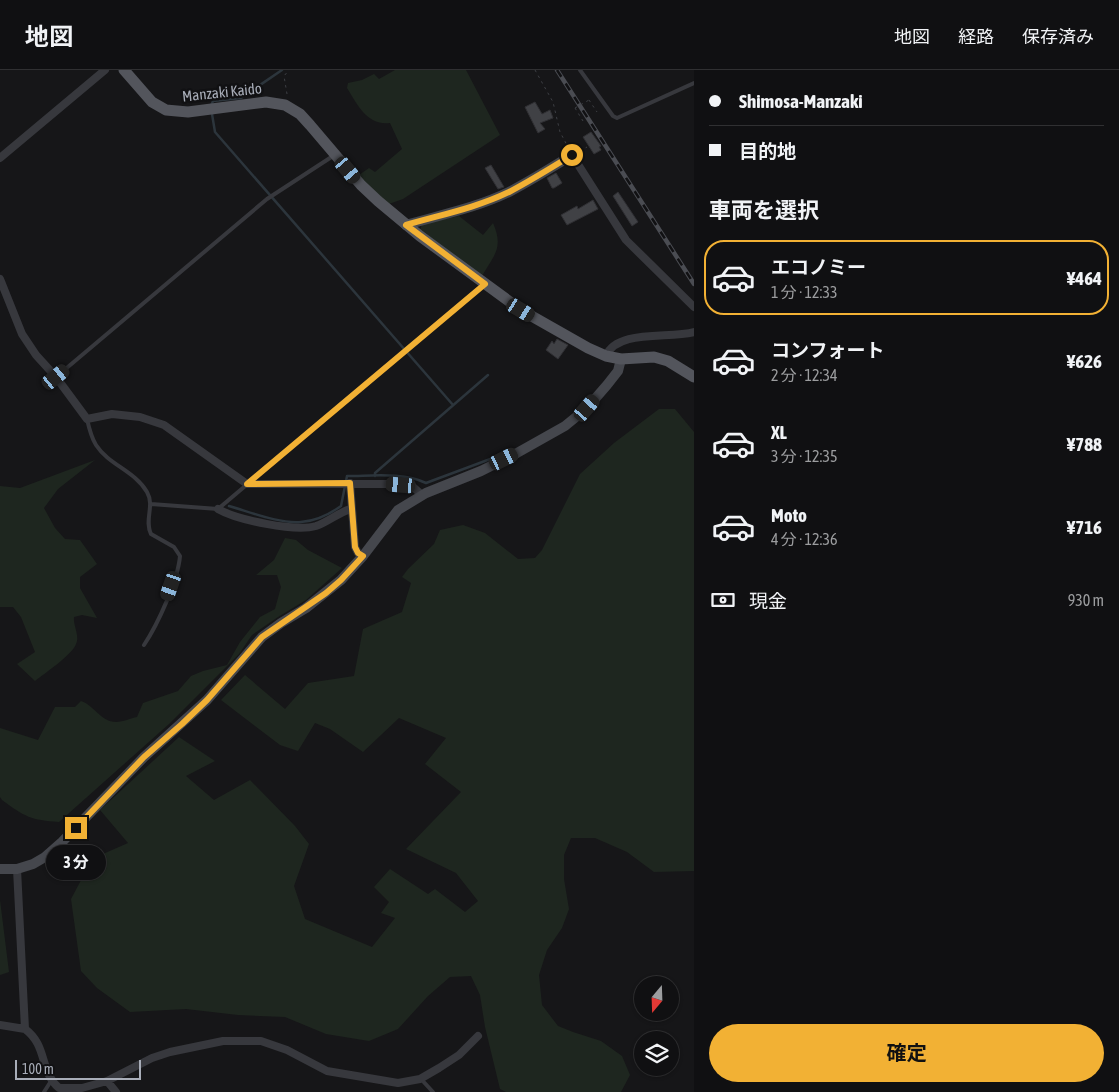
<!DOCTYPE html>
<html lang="ja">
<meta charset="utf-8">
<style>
:root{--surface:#101012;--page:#19191b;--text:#f1f3f6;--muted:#9c9d9f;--line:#303032;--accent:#f2b134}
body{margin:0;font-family:"Asap Condensed","Noto Sans JP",sans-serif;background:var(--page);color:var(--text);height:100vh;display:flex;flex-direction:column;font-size:19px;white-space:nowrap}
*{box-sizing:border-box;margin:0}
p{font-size:16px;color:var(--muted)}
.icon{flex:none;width:28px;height:28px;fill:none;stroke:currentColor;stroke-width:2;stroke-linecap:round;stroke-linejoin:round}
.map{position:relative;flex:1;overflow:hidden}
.panel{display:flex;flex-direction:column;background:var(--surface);width:425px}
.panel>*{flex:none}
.guide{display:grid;align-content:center;height:110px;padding:0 15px;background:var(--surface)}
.needle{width:32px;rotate:199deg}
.fabs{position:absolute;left:634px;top:906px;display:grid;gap:10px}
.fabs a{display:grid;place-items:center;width:45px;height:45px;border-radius:50%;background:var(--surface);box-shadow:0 1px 4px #0004,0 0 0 1px var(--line);font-size:25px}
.scale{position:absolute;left:15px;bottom:12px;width:126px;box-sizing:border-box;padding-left:5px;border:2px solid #a8adb8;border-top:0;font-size:14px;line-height:18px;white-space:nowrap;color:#a8adb8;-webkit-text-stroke:4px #111113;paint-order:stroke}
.end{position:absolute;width:22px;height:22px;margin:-11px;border:6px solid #f2b134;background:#111;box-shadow:0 0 0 2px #111}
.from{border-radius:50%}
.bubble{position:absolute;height:35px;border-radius:18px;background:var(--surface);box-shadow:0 1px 4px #0004,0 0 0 1px var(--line);font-size:16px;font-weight:700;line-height:35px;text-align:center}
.car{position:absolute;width:15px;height:30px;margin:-15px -8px;border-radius:6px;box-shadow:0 0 4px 1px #0007;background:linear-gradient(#222 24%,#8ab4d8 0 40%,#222 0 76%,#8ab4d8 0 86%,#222 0)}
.guide b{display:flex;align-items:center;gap:18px;height:48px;font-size:19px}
.guide b+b{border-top:1px solid var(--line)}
.guide i{width:12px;height:12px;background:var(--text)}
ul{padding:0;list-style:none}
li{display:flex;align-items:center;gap:15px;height:75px;margin:0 10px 8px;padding:0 5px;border:2px solid transparent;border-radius:20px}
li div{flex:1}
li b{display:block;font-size:19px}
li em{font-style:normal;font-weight:700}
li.on{border-color:var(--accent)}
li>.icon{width:45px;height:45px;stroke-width:1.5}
h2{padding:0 15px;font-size:22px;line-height:60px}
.pay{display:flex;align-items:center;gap:12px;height:55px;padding:0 15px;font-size:19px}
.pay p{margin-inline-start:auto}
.action{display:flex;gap:10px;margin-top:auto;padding:10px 15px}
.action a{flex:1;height:58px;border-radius:30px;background:var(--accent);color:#111;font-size:20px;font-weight:700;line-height:58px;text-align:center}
header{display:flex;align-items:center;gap:30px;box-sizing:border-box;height:70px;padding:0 25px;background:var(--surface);border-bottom:1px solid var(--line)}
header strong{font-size:24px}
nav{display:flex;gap:28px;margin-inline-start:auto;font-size:18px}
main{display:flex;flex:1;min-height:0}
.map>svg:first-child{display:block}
.green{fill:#1e261f}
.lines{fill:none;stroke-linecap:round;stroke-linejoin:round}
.stream{stroke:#2c353c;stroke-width:2.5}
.building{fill:#404145;stroke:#303034}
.path{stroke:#3d3f44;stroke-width:1;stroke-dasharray:2.5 4;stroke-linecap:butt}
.lane{stroke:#37383d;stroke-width:4}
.street{stroke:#37383d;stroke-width:8}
.secondary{stroke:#45474d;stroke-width:10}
.primary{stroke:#53555c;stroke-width:11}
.rail-casing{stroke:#4a4c52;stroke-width:4.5}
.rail{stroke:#111113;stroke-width:2.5;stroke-dasharray:8;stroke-linecap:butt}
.path-bridge{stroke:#3d3f44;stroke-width:1;stroke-dasharray:2.5 4;stroke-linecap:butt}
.route{stroke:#f2b134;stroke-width:6}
.labels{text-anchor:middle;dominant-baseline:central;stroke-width:5;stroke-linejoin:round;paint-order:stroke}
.street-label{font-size:15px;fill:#a8adb8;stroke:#111113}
</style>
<header>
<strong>地図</strong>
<nav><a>地図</a><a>経路</a><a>保存済み</a></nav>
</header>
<main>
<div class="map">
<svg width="694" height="1022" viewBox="0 0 694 1022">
<rect width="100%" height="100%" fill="#161618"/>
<path class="green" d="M395 0H466L500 65 403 129 386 135 359 105 369 98 375 102 402 79 390 53C367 56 357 34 347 18L348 13 362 10 374 4 379 9Z
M459 146 483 165 493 153C504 178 494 185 482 206L420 160 422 154Z
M659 339H675L694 362V801L654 802 627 782 595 768H571L564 785V809L569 839 562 858 547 880 539 905 542 935 558 956 573 962 601 971 622 986 630 1005 621 1022H506L500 1019 485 957 480 925 471 906 450 907 428 926 398 959 369 971 326 964 285 947 238 945 186 939 130 942 97 918 81 901 71 829 87 799 103 784 128 773 100 740 179 667 215 691 186 706 214 730 250 710 295 756 309 774 294 816 305 849 372 877 395 848 381 843 389 832 374 817 390 799 428 824 435 819 465 842 478 831 456 803 406 779 461 722 425 694 446 668 399 648 363 682 330 659 315 653 298 681 280 675 221 630 245 605 285 639 308 613 354 606 363 559 402 542 411 513 402 507 408 499 434 474 440 460 463 455 485 463 518 489 535 488 542 480 580 404 614 373Z
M95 390 58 419 44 438 55 458 65 469 80 470 97 494 80 507V518L97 548 82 545 74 547C73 556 80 566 76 574 73 584 44 604 35 611L17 594 35 582 21 547 13 537H0V416L20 418Z
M285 468 296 470 308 480 342 498 306 530 278 547 252 565 239 584 169 654 59 752C31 750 25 747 2 730L0 727V658L38 670 55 637H75L81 631C94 635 101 652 116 652 123 652 131 648 137 647L143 633 178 621 191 606 203 601 227 595 240 572 260 547 275 539 281 517 277 505H256L274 490Z
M0 830 9 902 0 905Z"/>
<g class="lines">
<path class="stream" d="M211 36 213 31 241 28 282 0
M212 44 215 62 453 335
M375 406V403L488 305
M229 436C250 442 280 454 301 452 315 451 330 444 341 436L347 406C372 406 403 402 426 413L493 388"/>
</g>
<path class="building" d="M535 32 542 44 550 40 553 48 540 53 545 59 538 63 525 37Z
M591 62 601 76 599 77 601 80 594 84 583 67Z
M491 95 504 117 498 119 485 98Z
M556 103 562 113 554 118H552L547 108Z
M618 122 638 152 632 156 613 126Z
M593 130 598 139 567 155 561 145 577 136 578 139Z
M557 269 568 275 558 289 546 280 552 271 554 274Z"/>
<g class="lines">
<path class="path" d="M535 0 553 32 560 62 568 77
M287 24 284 6 289 0
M589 30 597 42
M575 38 583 51
M580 81 587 77"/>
<path class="lane" d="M580 0 613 46 617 48 694 13
M56 307 267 129 333 86
M87 349C89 358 91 367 96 375 109 395 135 401 147 422 155 436 144 450 151 464L174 477 180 486C178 510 158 554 144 575
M151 434 218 439 483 215
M421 1009 433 1022
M44 1022 51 1011"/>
<path class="street" d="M572 85 626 170 694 237
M0 88 105 0
M0 209 22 264 36 285 56 307 87 349 112 344 140 347 164 355 247 414H389L412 416 422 425
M606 286C617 259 669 269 694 262
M350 413 355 477 358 483 363 486
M218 439C237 450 295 462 316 456 328 452 339 442 351 439
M17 799 25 959C48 976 39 1001 59 1018H82L107 1011 152 988 170 982 223 971H261L287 980 327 1001 398 1013 420 1009 439 998 459 985 478 966
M0 955 25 959
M107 1011 116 1022"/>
<path class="secondary" d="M406 155C440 145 476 138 509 122 530 111 551 98 572 85
M0 799H17L33 794 45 787 62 772 144 687 207 630 262 567 281 553 306 538 341 510 363 486 398 440 426 423 481 401 517 383 565 356 587 338 607 315 618 301 621 289"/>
<path class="primary" d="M124 0 152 32 166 40 188 42 266 32 285 35 300 44 310 55 361 115 378 131 420 166 521 240 588 278 606 286 621 289 654 287 668 291 694 307"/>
<g class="rail-casing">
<path id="rail" d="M557 0 694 214"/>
</g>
<use href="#rail" class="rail"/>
<path class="path-bridge" d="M575 38 589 30"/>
</g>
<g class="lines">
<path class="route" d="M76 758 144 687 182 654 207 630 262 567 326 523 341 510 363 486 358 483 355 477 350 413 247 414 485 214 406 155C440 145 476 138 509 122 530 111 551 98 572 85"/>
</g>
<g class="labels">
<g class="street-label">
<text transform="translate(222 22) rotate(-6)">Manzaki Kaido</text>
</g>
</g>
</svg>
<div class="fabs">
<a><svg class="needle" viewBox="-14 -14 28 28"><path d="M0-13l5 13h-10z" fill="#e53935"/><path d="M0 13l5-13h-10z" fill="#9c9d9f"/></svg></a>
<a><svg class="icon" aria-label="layers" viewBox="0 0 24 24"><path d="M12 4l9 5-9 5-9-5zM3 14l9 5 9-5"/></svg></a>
</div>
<div class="scale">100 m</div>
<i class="end from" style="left:572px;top:85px"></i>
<i class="end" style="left:76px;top:758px"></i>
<div class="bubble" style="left:46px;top:775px;width:60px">3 分</div>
<i class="car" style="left:348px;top:100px;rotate:140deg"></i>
<i class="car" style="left:521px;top:240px;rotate:121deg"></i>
<i class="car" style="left:56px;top:307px;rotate:51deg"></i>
<i class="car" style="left:587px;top:338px;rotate:41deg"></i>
<i class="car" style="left:504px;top:389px;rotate:64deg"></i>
<i class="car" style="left:401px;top:415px;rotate:275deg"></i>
<i class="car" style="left:171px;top:516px;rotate:199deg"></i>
</div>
<section class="panel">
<div class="guide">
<b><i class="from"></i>Shimosa-Manzaki</b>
<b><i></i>目的地</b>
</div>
<h2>車両を選択</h2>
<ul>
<li class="on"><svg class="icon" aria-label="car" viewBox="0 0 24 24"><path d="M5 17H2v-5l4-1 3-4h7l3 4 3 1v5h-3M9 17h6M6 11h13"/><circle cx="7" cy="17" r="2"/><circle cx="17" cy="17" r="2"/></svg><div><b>エコノミー</b><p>1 分 · 12:33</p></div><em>¥464</em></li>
<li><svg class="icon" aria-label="car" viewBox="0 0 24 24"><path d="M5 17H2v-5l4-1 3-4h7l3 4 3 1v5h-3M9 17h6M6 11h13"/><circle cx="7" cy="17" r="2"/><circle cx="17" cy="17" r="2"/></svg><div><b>コンフォート</b><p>2 分 · 12:34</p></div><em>¥626</em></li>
<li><svg class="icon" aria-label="car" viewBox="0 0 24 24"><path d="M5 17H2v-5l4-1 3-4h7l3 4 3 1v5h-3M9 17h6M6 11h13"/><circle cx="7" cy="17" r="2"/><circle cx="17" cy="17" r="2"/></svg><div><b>XL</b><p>3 分 · 12:35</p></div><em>¥788</em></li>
<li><svg class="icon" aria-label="car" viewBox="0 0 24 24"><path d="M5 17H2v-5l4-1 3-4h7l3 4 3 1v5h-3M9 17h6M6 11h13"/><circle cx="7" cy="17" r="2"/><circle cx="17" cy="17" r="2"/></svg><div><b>Moto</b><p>4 分 · 12:36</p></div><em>¥716</em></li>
</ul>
<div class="pay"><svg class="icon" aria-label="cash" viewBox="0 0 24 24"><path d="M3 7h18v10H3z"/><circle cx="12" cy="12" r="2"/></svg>現金<p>930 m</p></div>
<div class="action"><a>確定</a></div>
</section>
</main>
